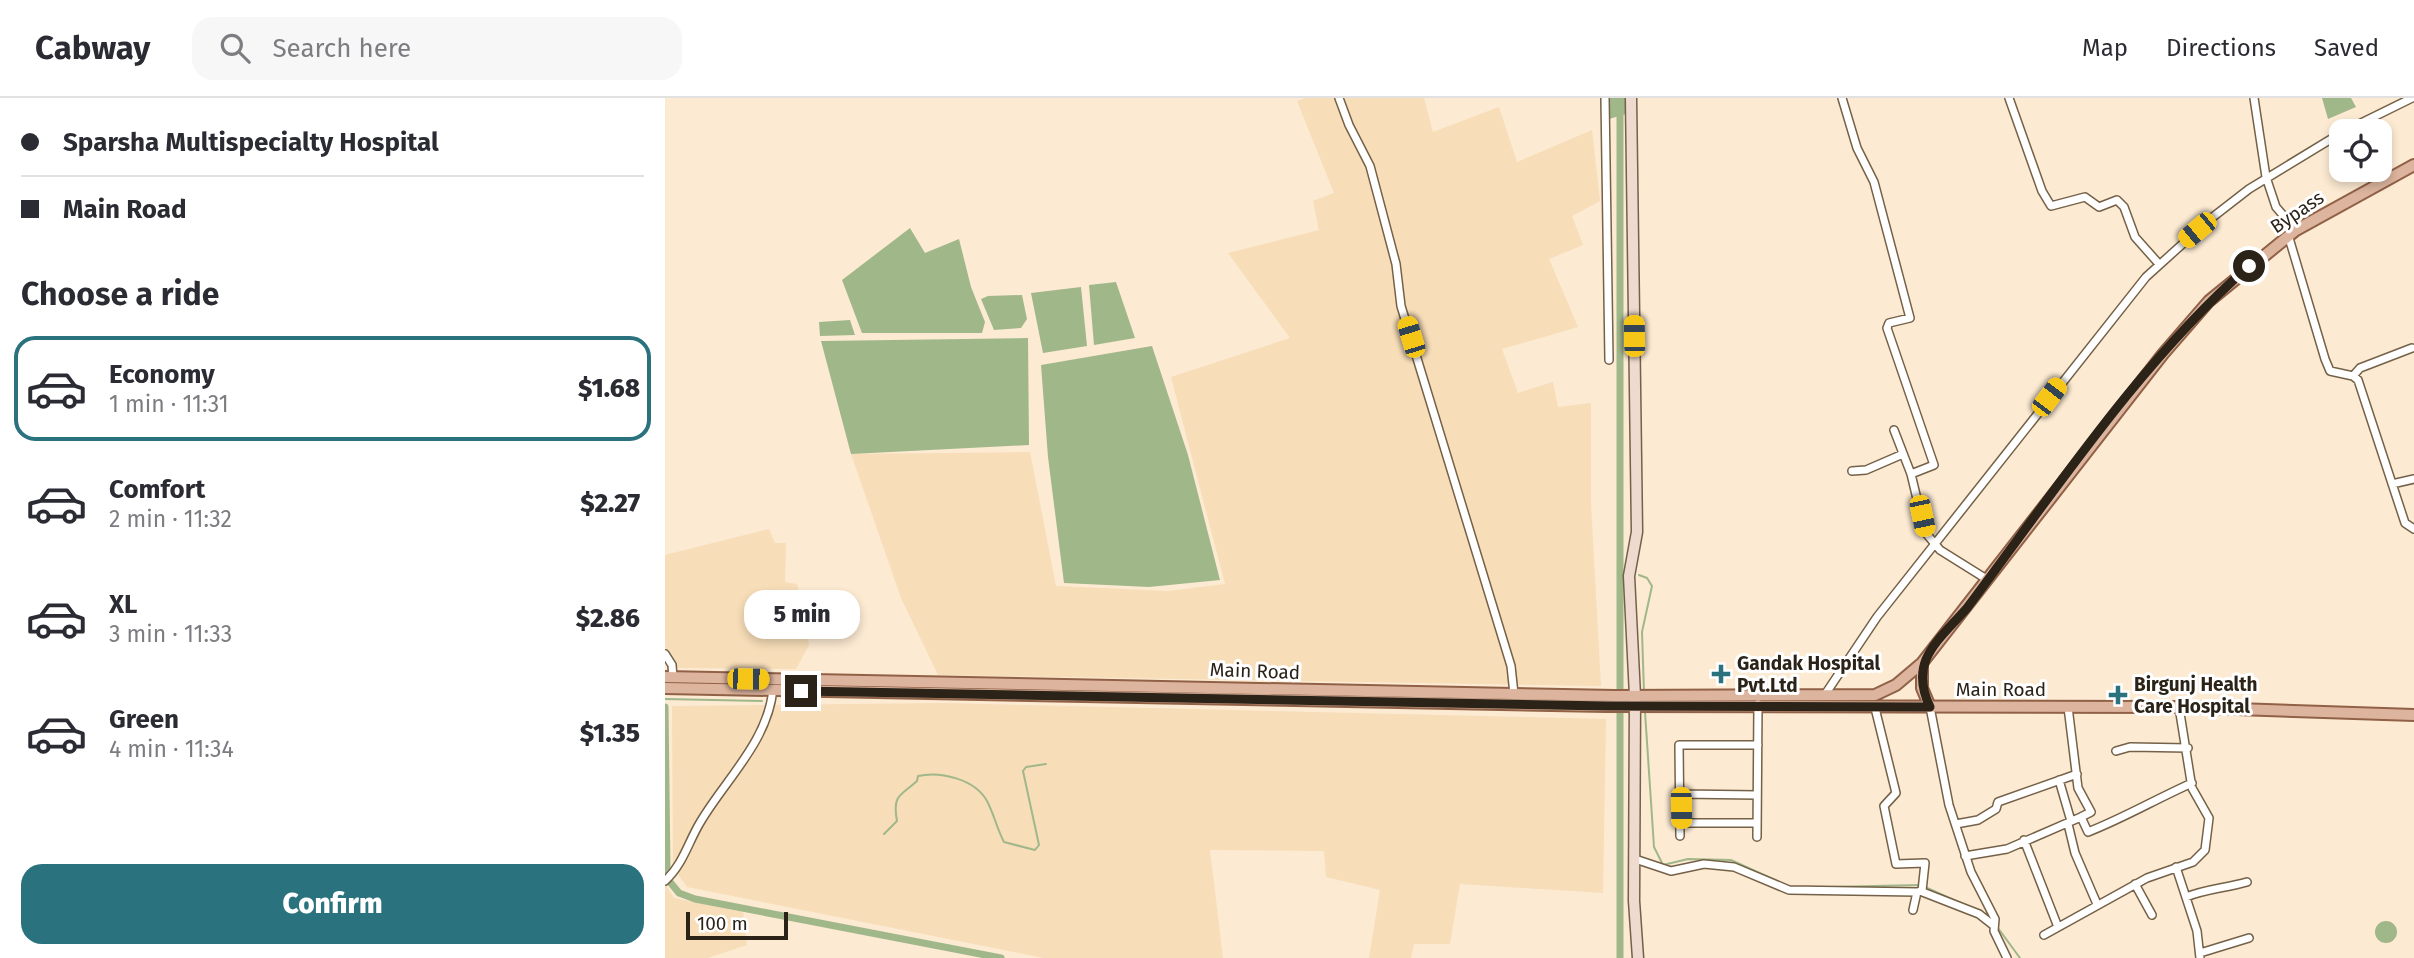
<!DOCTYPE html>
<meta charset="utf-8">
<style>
:root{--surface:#fff;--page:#f7f7f7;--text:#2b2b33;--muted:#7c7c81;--line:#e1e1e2;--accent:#2b727f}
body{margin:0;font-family:"Fira Sans",sans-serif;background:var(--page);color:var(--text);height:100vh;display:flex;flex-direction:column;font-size:26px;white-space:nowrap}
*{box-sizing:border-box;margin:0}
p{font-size:23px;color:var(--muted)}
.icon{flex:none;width:38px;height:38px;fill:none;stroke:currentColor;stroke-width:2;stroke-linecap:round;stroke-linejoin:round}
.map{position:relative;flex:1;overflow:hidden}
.panel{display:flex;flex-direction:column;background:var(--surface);width:665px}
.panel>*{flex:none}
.hud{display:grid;align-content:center;height:154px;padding:0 21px;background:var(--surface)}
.tools{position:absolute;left:1664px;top:21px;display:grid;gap:14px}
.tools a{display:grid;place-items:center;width:63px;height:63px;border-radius:14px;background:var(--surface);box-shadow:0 4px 10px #0003;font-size:35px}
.scale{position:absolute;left:21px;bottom:18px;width:102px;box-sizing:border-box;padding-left:7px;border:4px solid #2b2318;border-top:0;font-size:19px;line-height:24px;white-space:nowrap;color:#2b2318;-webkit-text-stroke:5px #fff;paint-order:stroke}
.end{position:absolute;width:32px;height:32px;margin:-16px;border:9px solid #2b2318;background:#fff;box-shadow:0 0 0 4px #fff}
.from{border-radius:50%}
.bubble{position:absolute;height:49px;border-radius:21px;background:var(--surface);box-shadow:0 4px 10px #0003;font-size:23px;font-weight:800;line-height:49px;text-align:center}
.car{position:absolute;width:21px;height:42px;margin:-21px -10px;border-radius:9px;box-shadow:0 0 5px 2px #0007;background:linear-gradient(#f5c518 24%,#345 0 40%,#f5c518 0 76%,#345 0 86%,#f5c518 0)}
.hud b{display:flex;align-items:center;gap:24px;height:66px;font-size:26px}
.hud b+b{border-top:2px solid var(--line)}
.hud i{width:18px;height:18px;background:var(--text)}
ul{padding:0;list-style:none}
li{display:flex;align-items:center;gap:21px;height:105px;margin:0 14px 10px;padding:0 7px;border:4px solid transparent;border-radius:21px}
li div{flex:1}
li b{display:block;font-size:26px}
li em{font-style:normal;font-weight:800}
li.active{border-color:var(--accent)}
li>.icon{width:63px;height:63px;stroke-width:1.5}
h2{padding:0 21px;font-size:32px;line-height:84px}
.primary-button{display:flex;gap:14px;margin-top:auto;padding:14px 21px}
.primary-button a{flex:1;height:80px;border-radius:21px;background:var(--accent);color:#fff;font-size:28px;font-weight:800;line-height:80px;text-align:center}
header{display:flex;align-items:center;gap:42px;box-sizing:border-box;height:98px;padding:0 35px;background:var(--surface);border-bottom:2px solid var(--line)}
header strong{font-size:33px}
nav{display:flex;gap:38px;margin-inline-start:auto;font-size:24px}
.search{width:490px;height:63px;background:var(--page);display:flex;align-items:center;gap:18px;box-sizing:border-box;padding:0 24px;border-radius:21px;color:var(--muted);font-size:26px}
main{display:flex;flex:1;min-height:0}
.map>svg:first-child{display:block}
.built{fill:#f7ddb8}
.water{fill:#a0b78a}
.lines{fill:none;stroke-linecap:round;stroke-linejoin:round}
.stream{stroke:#a0b78a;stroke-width:2}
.canal{stroke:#a0b78a;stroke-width:7}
.minor-casing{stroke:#746147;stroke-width:10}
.secondary-casing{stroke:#746147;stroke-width:13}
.primary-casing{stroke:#906146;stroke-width:14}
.minor{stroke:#fff;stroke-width:7}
.secondary{stroke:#eedacf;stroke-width:10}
.primary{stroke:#ddb59f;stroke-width:10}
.route{stroke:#2b2318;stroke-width:9}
.poi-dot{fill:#2b727f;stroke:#fff;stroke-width:2.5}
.labels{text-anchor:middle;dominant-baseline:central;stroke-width:6;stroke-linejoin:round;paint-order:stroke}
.street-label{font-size:19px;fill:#2b2318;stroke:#fff}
.poi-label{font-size:19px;font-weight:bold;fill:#2b2318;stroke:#fff;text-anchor:start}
</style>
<header>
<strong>Cabway</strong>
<div class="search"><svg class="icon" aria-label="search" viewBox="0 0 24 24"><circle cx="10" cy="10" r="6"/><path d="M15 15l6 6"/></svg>Search here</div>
<nav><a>Map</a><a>Directions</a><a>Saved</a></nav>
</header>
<main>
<section class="panel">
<div class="hud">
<b><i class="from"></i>Sparsha Multispecialty Hospital</b>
<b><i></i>Main Road</b>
</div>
<h2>Choose a ride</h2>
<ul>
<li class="active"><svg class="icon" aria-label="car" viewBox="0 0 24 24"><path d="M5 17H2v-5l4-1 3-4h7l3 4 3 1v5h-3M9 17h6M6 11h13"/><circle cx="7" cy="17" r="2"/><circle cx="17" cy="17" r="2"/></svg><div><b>Economy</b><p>1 min · 11:31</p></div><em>$1.68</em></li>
<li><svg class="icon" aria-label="car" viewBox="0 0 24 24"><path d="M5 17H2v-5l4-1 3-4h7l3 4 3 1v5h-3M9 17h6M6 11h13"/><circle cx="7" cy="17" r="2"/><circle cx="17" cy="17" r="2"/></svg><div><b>Comfort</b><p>2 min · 11:32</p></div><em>$2.27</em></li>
<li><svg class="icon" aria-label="car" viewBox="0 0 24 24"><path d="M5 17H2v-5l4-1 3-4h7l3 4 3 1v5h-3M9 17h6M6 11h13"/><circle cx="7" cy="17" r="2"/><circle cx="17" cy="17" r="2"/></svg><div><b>XL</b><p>3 min · 11:33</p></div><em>$2.86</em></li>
<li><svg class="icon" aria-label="car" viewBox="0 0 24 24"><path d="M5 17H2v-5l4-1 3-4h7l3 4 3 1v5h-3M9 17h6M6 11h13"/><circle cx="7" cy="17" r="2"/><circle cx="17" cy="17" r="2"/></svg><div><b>Green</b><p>4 min · 11:34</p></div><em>$1.35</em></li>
</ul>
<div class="primary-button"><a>Confirm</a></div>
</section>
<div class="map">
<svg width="1749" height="860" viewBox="0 0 1749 860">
<rect width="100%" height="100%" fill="#fcead2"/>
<path class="built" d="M640 0H759L768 34 834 9 852 64 927 32 935 103 907 118 918 147 884 161 913 229 837 251 853 295 888 284 893 309 926 305V406L936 588 273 577 236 500 186 356 365 354 391 488 503 493 560 486 506 279 625 240 563 155 654 132 648 103 669 95 632 3Z
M104 431 110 445H121L120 484 132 486 144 547 131 571 13 570 0 549V457Z
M279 605 941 621 938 795 795 786 785 846H749L746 860H704L715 792 661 779 659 753 545 752 558 860H379L22 789 8 769 7 608Z
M0 786 9 800 78 814 82 847 43 860H0Z"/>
<path class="water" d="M944 0H960L961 16 944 21Z
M1657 0H1686L1691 9 1663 21Z
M245 130 260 155 294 141 306 189 320 224 317 235H197L177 182Z
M451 184 470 240 429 247 424 187Z
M416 189 422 248 378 255 366 195Z
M357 197 362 221 356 230 329 232 316 201 323 198Z
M185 222 190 237 155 238 154 224Z
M363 240 364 347 186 356 156 243Z
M487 248 523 357 555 482 484 489 399 485 383 359 376 267Z
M1710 834a11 11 0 1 1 22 0a11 11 0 1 1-22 0Z"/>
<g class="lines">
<path class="stream" d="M974 477 982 480 987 488 977 534 979 594
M0 601 97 603
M980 614 989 749 998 767 1023 761 1066 762 1110 782
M219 736 232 723C227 696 236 698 252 683L253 678C275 673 310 681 322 703 329 716 332 731 339 744L370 752 374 747 358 673 361 669 381 666
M1163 789 1255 787
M1260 789 1300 807
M1333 830 1355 860"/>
<path class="canal" d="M955 0V860
M0 609 2 773
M5 784 14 795 30 801 336 860"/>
<g class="minor-casing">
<path id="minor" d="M674 0 684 27 705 68 731 166 736 208 846 568 849 596
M940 0 944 262
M1177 0 1192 50 1209 84 1245 220 1224 225 1222 230 1269 367 1246 376 1260 434 1275 452 1323 482
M1344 0 1377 93 1386 108 1420 99 1434 109 1452 102 1459 109 1470 139 1494 166
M1589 0 1601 79 1611 109 1631 132
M1680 33 1747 0
M1624 140 1660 261 1665 273 1688 278 1693 282 1740 425 1749 431
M1688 278 1695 270 1747 250
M1229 332 1246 376
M1187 373 1201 372 1238 356
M1727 386 1749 381
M0 556 7 567 8 579
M1159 598 1212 519 1481 179 1544 122 1584 91 1676 35
M1265 609 1284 707 1306 774 1330 821 1329 833 1342 860
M1403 609 1413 690 1426 714 1416 719
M1210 610 1231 695 1219 708 1231 766 1260 765 1257 793 1252 794 1248 812
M1451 653 1465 649 1523 650
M1394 682 1406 723
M1015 696 1092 697
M1016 725H1092
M1291 726 1313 722 1331 711 1333 704 1412 676
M1403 726 1410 755 1432 806
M1015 738 1014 647H1093
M1092 739 1093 606
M1359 742 1393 829
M1300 758 1342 751 1416 719 1423 734C1459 720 1491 701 1527 685
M970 761 1006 773 1039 766 1069 769 1124 792 1252 794
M1511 769 1532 833 1535 860
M0 783C19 765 23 744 36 723 61 681 103 643 108 591
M1470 786 1487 817
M1255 793 1314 816 1328 827
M1521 799C1541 791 1561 790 1582 784
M1379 837 1482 780 1528 764 1540 752 1544 720 1527 690 1514 609
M1535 855 1584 840"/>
</g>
<g class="secondary-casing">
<path id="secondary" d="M966 0 972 434 964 478 970 598 969 803 973 860"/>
</g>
<g class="primary-casing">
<path id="primary" d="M1257 565V590L1265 609
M0 579 950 598 1210 597 1231 587 1257 565 1498 256 1544 203 1631 132 1749 67
M0 590 941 608 1514 609 1749 617"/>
</g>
<use href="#minor" class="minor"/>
<use href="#secondary" class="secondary"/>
<use href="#primary" class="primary"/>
</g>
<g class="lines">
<path class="route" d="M136 593 941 608 1265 609C1243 563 1273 543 1302 510 1390 393 1474 265 1584 168"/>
</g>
<g class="poi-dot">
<path d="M1052.5 565.5h7v7h7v7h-7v7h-7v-7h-7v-7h7z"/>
<path d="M1449.5 586.5h7v7h7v7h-7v7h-7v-7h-7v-7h7z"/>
</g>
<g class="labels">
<g class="street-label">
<text transform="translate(1632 114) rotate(-34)">Bypass</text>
<text transform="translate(590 573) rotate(2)">Main Road</text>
<text x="1336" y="591">Main Road</text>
</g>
<g class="poi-label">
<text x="1072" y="565">Gandak Hospital<tspan x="1072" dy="22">Pvt.Ltd</tspan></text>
<text x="1469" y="586">Birgunj Health<tspan x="1469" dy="22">Care Hospital</tspan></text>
</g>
</g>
</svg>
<div class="tools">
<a><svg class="icon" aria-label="locate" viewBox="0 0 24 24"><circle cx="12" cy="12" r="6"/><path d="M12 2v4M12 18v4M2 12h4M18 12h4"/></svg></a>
</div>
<div class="scale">100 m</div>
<i class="end from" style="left:1584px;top:168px"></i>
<i class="end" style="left:136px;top:593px"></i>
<div class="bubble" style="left:79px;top:492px;width:116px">5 min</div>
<i class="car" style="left:1532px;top:132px;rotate:230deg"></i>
<i class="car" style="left:969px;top:238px;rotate:359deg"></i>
<i class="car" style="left:746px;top:239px;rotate:343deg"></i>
<i class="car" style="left:1384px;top:299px;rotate:37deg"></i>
<i class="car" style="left:1257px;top:418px;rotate:168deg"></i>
<i class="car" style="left:83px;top:581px;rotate:91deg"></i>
<i class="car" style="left:1016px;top:710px;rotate:179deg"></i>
</div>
</main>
